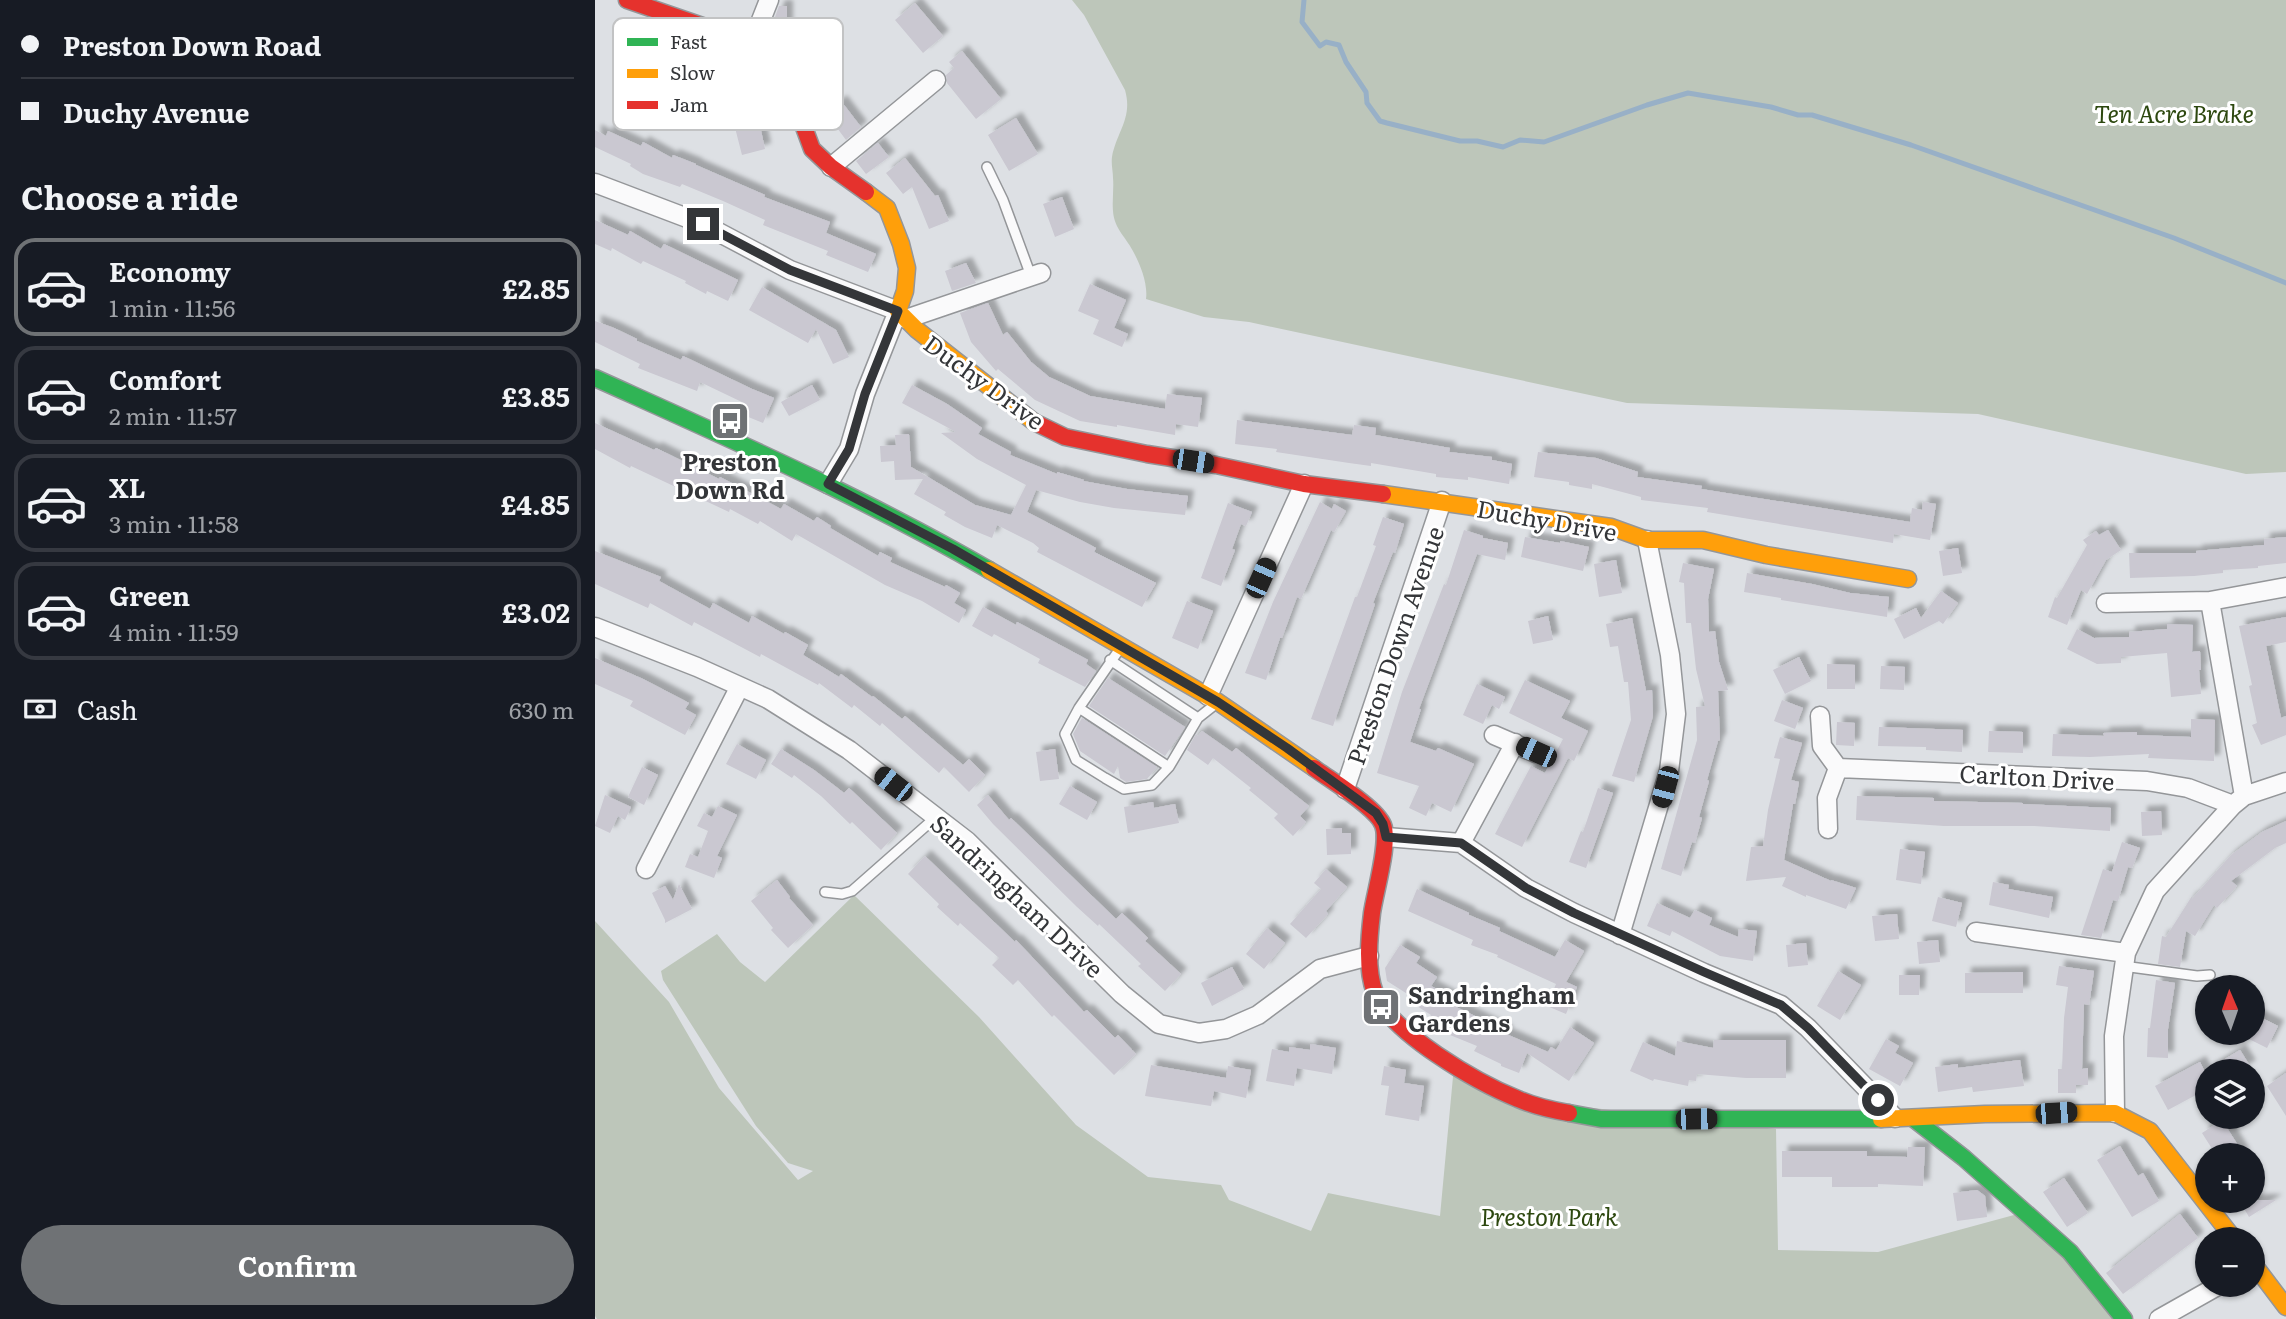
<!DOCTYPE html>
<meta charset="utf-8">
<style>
:root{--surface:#171b24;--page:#20242c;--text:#f1f3f6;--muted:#9ea1a6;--line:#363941;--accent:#6f7275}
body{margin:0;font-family:Literata,serif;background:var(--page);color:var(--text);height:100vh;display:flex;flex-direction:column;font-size:26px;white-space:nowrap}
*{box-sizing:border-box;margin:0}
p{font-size:23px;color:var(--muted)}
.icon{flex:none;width:38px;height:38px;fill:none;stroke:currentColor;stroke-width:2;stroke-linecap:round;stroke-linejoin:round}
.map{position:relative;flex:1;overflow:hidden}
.details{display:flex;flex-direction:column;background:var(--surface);width:595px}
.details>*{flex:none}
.guide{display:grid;align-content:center;height:154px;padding:0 21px;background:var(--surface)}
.needle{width:46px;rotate:358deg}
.tools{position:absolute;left:1600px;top:975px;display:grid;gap:14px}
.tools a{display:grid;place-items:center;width:70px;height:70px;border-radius:50%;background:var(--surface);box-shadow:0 2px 5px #0004;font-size:35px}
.end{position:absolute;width:32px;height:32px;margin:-16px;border:9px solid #343639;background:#fff;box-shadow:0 0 0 4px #fff}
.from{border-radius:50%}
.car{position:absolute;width:21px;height:42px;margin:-21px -10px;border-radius:9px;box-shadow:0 0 5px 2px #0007;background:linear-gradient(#222 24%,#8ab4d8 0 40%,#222 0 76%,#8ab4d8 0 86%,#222 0)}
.guide b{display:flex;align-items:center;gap:24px;height:66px;font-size:26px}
.guide b+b{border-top:2px solid var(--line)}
.guide i{width:18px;height:18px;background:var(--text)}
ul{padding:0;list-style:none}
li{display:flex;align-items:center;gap:21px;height:98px;margin:0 14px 10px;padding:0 7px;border:4px solid var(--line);border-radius:21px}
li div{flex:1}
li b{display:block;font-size:26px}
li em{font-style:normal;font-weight:700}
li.active{border-color:var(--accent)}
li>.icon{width:63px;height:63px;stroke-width:1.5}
h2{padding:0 21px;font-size:32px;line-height:84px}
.pay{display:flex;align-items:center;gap:18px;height:77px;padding:0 21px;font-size:26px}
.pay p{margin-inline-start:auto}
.button{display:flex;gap:14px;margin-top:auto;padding:14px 21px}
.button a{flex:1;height:80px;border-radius:42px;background:var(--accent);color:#fff;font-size:28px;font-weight:700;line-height:80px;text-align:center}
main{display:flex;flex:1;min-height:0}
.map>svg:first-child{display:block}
.green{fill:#bdc6ba}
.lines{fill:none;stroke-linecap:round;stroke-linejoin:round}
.stream{stroke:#98b0c7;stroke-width:5}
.building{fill:#cac8d1;filter:url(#shadow)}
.lane-casing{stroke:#949699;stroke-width:12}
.street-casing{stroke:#949699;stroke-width:21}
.fast-casing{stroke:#949699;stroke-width:19}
.slow-casing{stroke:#949699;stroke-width:19}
.jam-casing{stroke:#949699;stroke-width:19}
.lane{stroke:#fafafb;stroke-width:9}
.street{stroke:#fafafb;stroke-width:18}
.fast{stroke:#30b455;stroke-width:16}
.slow{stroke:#ff9f0a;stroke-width:16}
.jam{stroke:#e5322d;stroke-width:16}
.route{stroke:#343639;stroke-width:9}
.labels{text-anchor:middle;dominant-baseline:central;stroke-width:6;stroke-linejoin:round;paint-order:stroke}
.park-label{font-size:24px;font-style:italic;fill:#2d480f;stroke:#fff}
.street-label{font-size:24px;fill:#343639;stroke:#fff}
.poi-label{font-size:24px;font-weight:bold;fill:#343639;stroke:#fff}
.key{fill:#fff;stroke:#c2c3c4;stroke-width:2}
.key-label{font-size:19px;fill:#343639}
</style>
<main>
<section class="details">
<div class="guide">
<b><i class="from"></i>Preston Down Road</b>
<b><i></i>Duchy Avenue</b>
</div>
<h2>Choose a ride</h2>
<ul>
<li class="active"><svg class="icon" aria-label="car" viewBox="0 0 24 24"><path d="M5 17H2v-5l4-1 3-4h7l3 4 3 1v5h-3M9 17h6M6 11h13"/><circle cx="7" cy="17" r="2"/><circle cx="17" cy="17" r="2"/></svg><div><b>Economy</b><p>1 min · 11:56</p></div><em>£2.85</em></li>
<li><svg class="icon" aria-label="car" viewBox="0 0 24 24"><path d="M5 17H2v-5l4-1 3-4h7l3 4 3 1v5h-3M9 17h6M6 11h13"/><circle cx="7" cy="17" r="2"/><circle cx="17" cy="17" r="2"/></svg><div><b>Comfort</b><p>2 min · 11:57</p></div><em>£3.85</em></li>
<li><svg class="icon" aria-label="car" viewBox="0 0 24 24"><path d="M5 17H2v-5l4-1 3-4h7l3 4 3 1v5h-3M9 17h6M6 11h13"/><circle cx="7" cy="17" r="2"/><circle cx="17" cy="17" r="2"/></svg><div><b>XL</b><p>3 min · 11:58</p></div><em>£4.85</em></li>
<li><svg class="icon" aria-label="car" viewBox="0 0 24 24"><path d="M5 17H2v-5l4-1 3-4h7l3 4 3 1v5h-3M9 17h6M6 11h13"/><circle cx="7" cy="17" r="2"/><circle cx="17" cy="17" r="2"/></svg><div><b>Green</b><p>4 min · 11:59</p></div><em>£3.02</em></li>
</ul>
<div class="pay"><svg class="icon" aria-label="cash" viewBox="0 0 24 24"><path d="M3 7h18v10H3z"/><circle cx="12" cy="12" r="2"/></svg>Cash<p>630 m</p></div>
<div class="button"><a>Confirm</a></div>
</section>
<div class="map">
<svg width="1691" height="1319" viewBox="0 0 1691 1319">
<defs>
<filter id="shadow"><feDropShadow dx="6" dy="-6" stdDeviation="2" flood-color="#0004"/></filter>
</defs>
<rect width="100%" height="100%" fill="#dde0e4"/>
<path class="green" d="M477 0H1691V472L1651 474 1383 414 1032 403 654 322 609 317 551 299C553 285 546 266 539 253 532 238 519 229 518 211 517 200 519 189 518 178 518 171 516 164 517 157 522 131 538 118 530 90L489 15Z
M259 895 384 1017 481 1125 553 1177 626 1185 634 1200 716 1231 733 1193 845 1216 859 1066 921 1099 1181 1129 1183 1250 1283 1252 1430 1212 1529 1319H2L0 1316V921L74 1002 124 1088 203 1180 218 1171 193 1163 161 1126 68 980 66 971 122 934 145 962 170 982Z"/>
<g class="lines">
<path class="stream" d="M709 0 707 22 725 46 731 42 744 45 751 62 771 92 772 103 785 121 792 123 865 141H882L908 147 925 140 949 142 1052 105 1093 93 1176 107 1203 115H1217L1316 145 1579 238 1691 283"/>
</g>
<path class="building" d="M320 3 348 36 328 53 300 20Z
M184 6H192V34H174Z
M25 32 113 67 103 92 61 75 63 71 17 51Z
M367 51 406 99 381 119 352 83 351 75 359 68 354 62Z
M145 78 160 103 170 149 147 155 137 116 122 92Z
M246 101 266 127 251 140 231 113Z
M421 118 443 154 414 171 393 135Z
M0 130 11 136 13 131 46 146 48 142 77 158 78 155 101 164V165L170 195 169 197 235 222 231 233 281 254 273 272 231 255 233 251 168 225 170 220 128 201 87 184 85 187 48 174 35 166 36 164 0 147Z
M283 143 294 157 271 174 261 161Z
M310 158 340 196 343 195 354 221 334 229 317 187 308 194 291 173Z
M467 197 479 229 460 237 448 204Z
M0 220 33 235 35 231 66 249 69 244 143 280 133 301 112 291 111 294 90 283 91 281 48 261 46 264 17 248 16 251 0 244Z
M371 263 381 283 357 291 350 271Z
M495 284 531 300 519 328 533 334 527 347 498 334 504 320 483 311Z
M167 287 241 330 254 357 238 364 221 329 213 343 154 310Z
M393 303 408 335 412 332 436 362 454 377 495 396 570 409 572 394 607 398 603 427 581 424 580 435 522 425V427L485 421 440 400 403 369 401 371 376 342 365 313Z
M0 321 19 328 42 339V341L86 360 88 356 157 389 179 398 168 423 146 414 151 404 105 382 102 391 43 368 45 364 0 342Z
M217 385 225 400 194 416 186 402Z
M317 385 352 404 387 428 383 434 416 452 415 455 462 474V472L489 480 488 481 532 489 593 496 590 515 519 508 485 502 441 490 432 512 501 548 499 552 561 583 547 607 442 552 444 548 438 543 402 525 397 538 370 527 349 515 351 512 319 494 328 479 300 480 299 461 286 462 285 446 301 445 300 435 314 434 316 467 380 505 416 515 431 485 382 459 346 433 361 432 307 403Z
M642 420 757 435 759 425 781 428 780 435 855 448 854 452 897 457V460L917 464 914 484 873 477V480L841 477V474L776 463V466L754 463 681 452 682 449 640 444Z
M0 423 59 450 61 448 124 479 125 477 186 509 189 504 219 521 222 517 236 526 235 528 283 556 285 552 297 558 295 562 350 587 351 585 365 593 359 603 371 610 364 623 327 601 290 585 201 534 197 541 165 521 163 524 135 509 134 512 36 466 35 468 0 449Z
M943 452 1001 458 1043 472 1042 477 1107 486 1106 489 1315 522 1317 508 1327 510 1328 502 1341 504 1335 540 1299 534 1298 543 1112 512 1113 508 1046 500V497L997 484V489L974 485V482L939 477Z
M725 502 737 509 739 504 751 511 739 532 736 530 706 599 702 597 687 638H685L671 680 650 673 678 602Z
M633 503 657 512 651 526 646 524 637 549 640 550 626 586 606 578Z
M788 517 809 524 800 553 798 552 778 603 780 604 738 726 716 719 760 597H762L781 546 778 545Z
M869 530 888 536V538L913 543 910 560 882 554 824 709H826L815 742 841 751 843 748 879 764 856 812 837 803 831 816 814 808 824 786 782 773 807 692 849 584 851 585Z
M1513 530 1526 550 1511 560 1492 594 1486 590 1472 625 1453 617 1460 597 1462 598 1492 545 1488 540 1501 531 1504 535Z
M930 537 965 543V541L994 547 988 571 926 557Z
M1691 537V563L1663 566V568L1628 570V573L1599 576 1535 578 1534 553H1601V551L1669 545V539Z
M1363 548 1367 573 1348 576 1344 551Z
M0 551 66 577 64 581 115 609 118 603 154 623 157 616 189 634 190 632 213 645 208 655 244 677 246 674 277 697 278 696 307 719 310 716 368 765 374 759 390 775 374 792 349 767 344 773 287 723 285 726 259 705 257 708 224 683 223 685 166 654 165 657 99 622 97 626 55 603 53 608 0 584Z
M1021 560 1027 593 1004 597 999 564Z
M1088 563 1119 569 1113 599 1114 632 1120 631 1124 662 1133 690 1123 691 1125 740 1123 741 1112 780 1114 781 1104 817 1107 818 1100 843 1097 842 1086 876 1066 869 1102 740 1101 707 1110 706 1101 669 1096 623H1091L1089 583 1084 582Z
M1152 573 1217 584 1255 593 1294 597 1292 617 1186 600V598L1149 592Z
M1346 591 1363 603 1348 624 1344 621 1309 639 1299 619 1321 608 1326 618Z
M592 601 618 611 603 649 577 638Z
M388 607 421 625 422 622 493 660 491 664 501 671 490 687 443 663 445 659 399 634 397 637 377 626Z
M953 616 958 640 938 644 933 621Z
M1691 617V642L1671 646 1686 718 1691 716V735L1666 745 1657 725 1662 723 1654 686 1657 685 1644 626Z
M1037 618 1051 691 1057 690 1058 716 1039 782 1017 776 1036 720 1033 682H1029L1023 646 1015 647 1011 624Z
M1572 624 1598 625 1597 652 1605 651 1606 670H1604L1606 694 1576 697 1572 653 1526 657V663L1502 664 1472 649 1482 629 1499 638 1534 637V632L1572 629Z
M1204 657 1216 681 1190 694 1178 670Z
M0 658 48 679 94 703 90 709 101 715 90 735 35 706 38 701 0 684Z
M1232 664 1260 665V689H1232Z
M1286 666 1310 667 1309 690 1285 689Z
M513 678 590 727 570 756 494 706Z
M930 680 975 701 966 718 993 731 979 761 973 758 927 847 900 834 936 766 950 773 968 739 914 713Z
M882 684 910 697 904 709 897 705 888 724 868 715Z
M1187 700 1208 708 1200 729 1179 721Z
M487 718 562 767 552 779 531 782 525 778 523 766 519 774 485 751 478 734Z
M1596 719 1620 720 1619 761 1553 758 1554 754 1495 757 1457 756 1458 734 1509 736 1508 733 1542 732V735L1596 737Z
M1242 722 1260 723 1259 746 1241 745Z
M1284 727 1368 730 1367 752 1331 750V747L1283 746Z
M607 731 637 752 641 748 714 806 705 816 711 822 698 836 679 818 683 814 654 790 656 788 618 758 613 765 592 750 601 734 603 736Z
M1394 731 1428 732V753L1393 752Z
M1185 737 1207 743 1196 780 1204 782 1200 804H1198L1189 860 1236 881V880L1261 888 1251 909 1211 895V897L1187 886 1191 877 1151 881 1156 847 1168 846 1173 810 1185 759 1179 758Z
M142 744 171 760 161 779 131 764Z
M186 749 219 770 249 793 254 788 302 833 286 850 257 822 255 824 226 796 199 775 197 778 176 764Z
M460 749 464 779 445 781 441 752Z
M47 767 63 775 49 805 33 797Z
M475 786 502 802 492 820 464 804Z
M1003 788 1018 793 991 868 974 862 986 831 988 832Z
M10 795 36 807 30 820 23 816 15 833 0 826Z
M393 795 414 820 416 818 521 919 527 913 553 938 550 941 586 974 570 991 543 966 546 964 504 924 503 926 482 907 398 824 382 805Z
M1262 796 1339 798V801L1428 803V804L1516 808 1515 831 1439 826H1349L1261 820Z
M558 802 559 808 580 804 584 823 533 833 529 807Z
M123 806 142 815 122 856 127 858 119 878 90 867 95 854 103 857 113 831 102 826 109 813 117 817Z
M1566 811 1567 835 1547 836 1546 812Z
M1691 821V843L1680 848 1636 881 1642 886 1622 908 1619 905 1600 936 1591 931 1585 967 1563 964 1567 936 1571 937 1597 896V899L1636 855 1667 832Z
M747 828V833H756V854L732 855 731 829Z
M1527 842 1545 848 1537 868 1533 867 1523 901 1518 900 1506 938 1486 935 1508 869 1517 872Z
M1305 849 1330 852 1326 884 1301 880Z
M330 856 420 942 421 940 489 1012 492 1010 520 1038 523 1035 541 1054 519 1075 459 1015 457 1017 423 980 418 985 397 965 404 958 365 923 363 926 342 907 344 904 313 874Z
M731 869 752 887 731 911 733 914 711 938 695 924 726 889 719 883Z
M182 880 195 897 194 898 218 925 193 948 176 930 178 928 156 901Z
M1398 882 1414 885 1413 889 1458 897 1454 918 1394 905Z
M84 884 97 909 70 923V920L57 893 70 886 78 900Z
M822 889 874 913V915L905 928 904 931 960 957 970 940 989 951 971 982 982 987 971 1014 952 1006 961 984 902 957 903 955 876 945 878 940 813 911Z
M1343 897 1367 903 1361 927 1337 921Z
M1062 903 1095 918 1100 910 1117 918 1114 925 1143 937 1144 929 1162 931 1158 961 1125 956 1077 931 1075 936 1052 926Z
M1302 914 1304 939 1280 941 1277 916Z
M672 928 690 943 669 969 651 954Z
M1343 940 1345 962 1324 964 1322 942Z
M1211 943 1213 965 1193 967 1191 945Z
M805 945 825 957 821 963 842 977 836 986 864 1001 861 1007 912 1031 911 1034 953 1052 956 1047 961 1050 975 1027 999 1043 974 1081 932 1053 924 1073 906 1066V1064L879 1051 882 1046 855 1035 832 1022 836 1015 811 999 814 995 792 981 790 968Z
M1464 966 1499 971 1494 1005 1489 1004 1487 1069 1493 1068V1085H1481V1093H1463V1069H1467L1469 1018 1473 987 1461 985Z
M637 967 649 989 617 1006 606 983Z
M1243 971 1266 985 1245 1020 1222 1006Z
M1428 972V993H1370V973Z
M1304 975H1325L1324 995H1304Z
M1561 980 1580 983 1573 1029V1058L1552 1057 1553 1028H1555Z
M1661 1015 1683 1026 1672 1048 1650 1037 1653 1032H1657V1023Z
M1291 1039 1304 1046 1300 1053 1318 1063 1305 1086 1274 1069Z
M1119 1040H1191V1078H1151L1102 1074 1101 1081 1094 1080 1093 1086 1059 1079 1058 1081 1035 1071 1048 1042 1080 1056 1082 1041 1118 1048Z
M715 1044 741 1048 737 1074 702 1068 699 1086 671 1081 677 1049 694 1052V1047L715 1050Z
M1645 1050 1655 1066 1646 1071H1610Z
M1425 1060 1429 1086 1378 1092 1377 1087 1343 1092 1340 1067 1363 1064V1068Z
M1605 1062 1612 1076V1089L1573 1110 1560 1086Z
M556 1065 631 1078 633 1066 656 1070 651 1098 619 1091 616 1106 550 1096Z
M789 1066 811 1070 809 1083 829 1086 824 1121 790 1115 794 1086 786 1085Z
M1691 1073V1116L1672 1086Z
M1627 1120 1649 1155H1621L1607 1133Z
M1525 1146 1543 1176 1548 1173 1564 1201 1537 1217 1502 1160Z
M1313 1147H1330L1328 1186 1283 1184V1187H1237V1177H1187V1151H1272V1156L1312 1157Z
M1469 1178 1493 1213 1472 1227 1448 1192Z
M1382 1190 1390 1196 1392 1217 1362 1221 1358 1193Z
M1644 1200H1681L1654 1217Z
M1585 1214 1603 1238 1528 1294 1511 1273Z"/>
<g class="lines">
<g class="lane-casing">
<path id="lane" d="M392 167 408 200 436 276
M526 647 484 708 470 734 481 760 510 778 529 789 557 785 574 767 603 718 622 703
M515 660 603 718
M484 708 574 767
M230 892 247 894 257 891 341 817
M1528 966 1602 976 1615 975"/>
</g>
<g class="street-casing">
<path id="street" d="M157 43 174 0
M236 167 341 80
M0 183 108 224 195 270 303 311 270 394 254 449 233 484
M311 319 446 273
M1615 601 1649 796
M1511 603 1615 601 1691 587
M0 627 102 667 173 699 254 750 372 841 527 994 564 1024 604 1033 631 1029 663 1015 725 969 774 956
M613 696 709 484
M1225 716 1227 746 1243 768
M899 735 941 753
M750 789 847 501
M1233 829 1232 798 1243 768 1552 781 1593 788 1638 805
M791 837 866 843 931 888 979 913 1109 973 1186 1005 1213 1028 1300 1118
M866 843 920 743
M51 869 144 688
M1381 932 1531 953
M1025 935 1074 771 1081 714 1075 655 1052 540
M1520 1113 1519 1036 1531 953 1560 891 1638 805 1649 796 1691 782
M1564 1319 1626 1284"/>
</g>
<g class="fast-casing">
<path id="fast" d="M0 378C133 438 268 497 394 570
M974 1113 1006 1119H1286
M1319 1119 1369 1158 1475 1252 1529 1319"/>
</g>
<g class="slow-casing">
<path id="slow" d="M271 192 292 208 306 244 312 268 310 291 303 311 322 330 439 422
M788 494 1016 527 1052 540H1108L1171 555 1313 579
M394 570 623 702 719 768
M1286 1119 1390 1114 1520 1113 1555 1131 1639 1239
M1657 1262 1691 1307"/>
</g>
<g class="jam-casing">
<path id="jam" d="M32 0 157 43 196 92 217 149 236 167 271 192
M439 422 470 437 552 454 621 465 709 484 788 494
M719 768C735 780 781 807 788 825 795 842 780 892 777 913 774 938 771 969 780 993 796 1033 883 1083 923 1099 939 1106 956 1110 974 1113"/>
</g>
<use href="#lane" class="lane"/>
<use href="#street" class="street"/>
<use href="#fast" class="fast"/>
<use href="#slow" class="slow"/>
<use href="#jam" class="jam"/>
</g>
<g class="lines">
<path class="route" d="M108 224 195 270 303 311 270 394 254 449 233 484 358 549 623 702 692 748 781 813 788 824 791 837 866 843 931 888 979 913 1109 972 1186 1005 1213 1028 1283 1100"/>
</g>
<defs>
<g id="bus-square" transform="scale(2.0125)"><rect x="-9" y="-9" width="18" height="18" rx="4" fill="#6f7275" stroke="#fff"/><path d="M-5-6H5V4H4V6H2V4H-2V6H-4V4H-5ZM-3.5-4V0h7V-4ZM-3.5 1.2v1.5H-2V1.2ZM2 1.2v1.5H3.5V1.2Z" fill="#fff"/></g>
</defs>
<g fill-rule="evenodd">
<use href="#bus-square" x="135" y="421"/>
<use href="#bus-square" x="786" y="1007"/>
</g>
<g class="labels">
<g class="park-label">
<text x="1579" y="112">Ten Acre Brake</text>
<text x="954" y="1215">Preston Park</text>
</g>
<g class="street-label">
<text transform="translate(390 381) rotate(36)">Duchy Drive</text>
<text transform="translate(952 519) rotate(10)">Duchy Drive</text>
<text transform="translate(799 645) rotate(-71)">Preston Down Avenue</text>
<text transform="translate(1442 776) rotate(3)">Carlton Drive</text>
<text transform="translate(423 895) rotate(43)">Sandringham Drive</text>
</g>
<g class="poi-label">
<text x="135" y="460">Preston<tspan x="135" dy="28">Down Rd</tspan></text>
<text x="813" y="993" text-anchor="start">Sandringham<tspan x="813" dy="28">Gardens</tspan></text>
</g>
</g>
<rect x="18" y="18" width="230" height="112" rx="10" class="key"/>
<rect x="32" y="38" width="31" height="8" fill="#30b455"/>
<rect x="32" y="69" width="31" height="9" fill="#ff9f0a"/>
<rect x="32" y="101" width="31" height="8" fill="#e5322d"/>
<g class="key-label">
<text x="75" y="49">Fast</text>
<text x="75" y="80">Slow</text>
<text x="75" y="112">Jam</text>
</g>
</svg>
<div class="tools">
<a><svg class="needle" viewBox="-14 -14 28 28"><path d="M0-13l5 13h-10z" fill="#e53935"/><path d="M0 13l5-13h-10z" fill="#9ea1a6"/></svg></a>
<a><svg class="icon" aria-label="layers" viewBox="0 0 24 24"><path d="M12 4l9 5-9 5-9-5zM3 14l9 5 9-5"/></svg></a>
<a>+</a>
<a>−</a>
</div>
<i class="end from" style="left:1283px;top:1100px"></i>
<i class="end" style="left:108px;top:224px"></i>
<i class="car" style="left:598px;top:461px;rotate:99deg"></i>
<i class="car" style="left:666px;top:578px;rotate:24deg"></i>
<i class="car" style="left:941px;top:752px;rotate:294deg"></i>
<i class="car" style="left:298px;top:784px;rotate:308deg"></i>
<i class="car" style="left:1070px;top:787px;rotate:195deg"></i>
<i class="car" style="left:1461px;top:1113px;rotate:86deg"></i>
<i class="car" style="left:1101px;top:1119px;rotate:89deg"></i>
</div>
</main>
